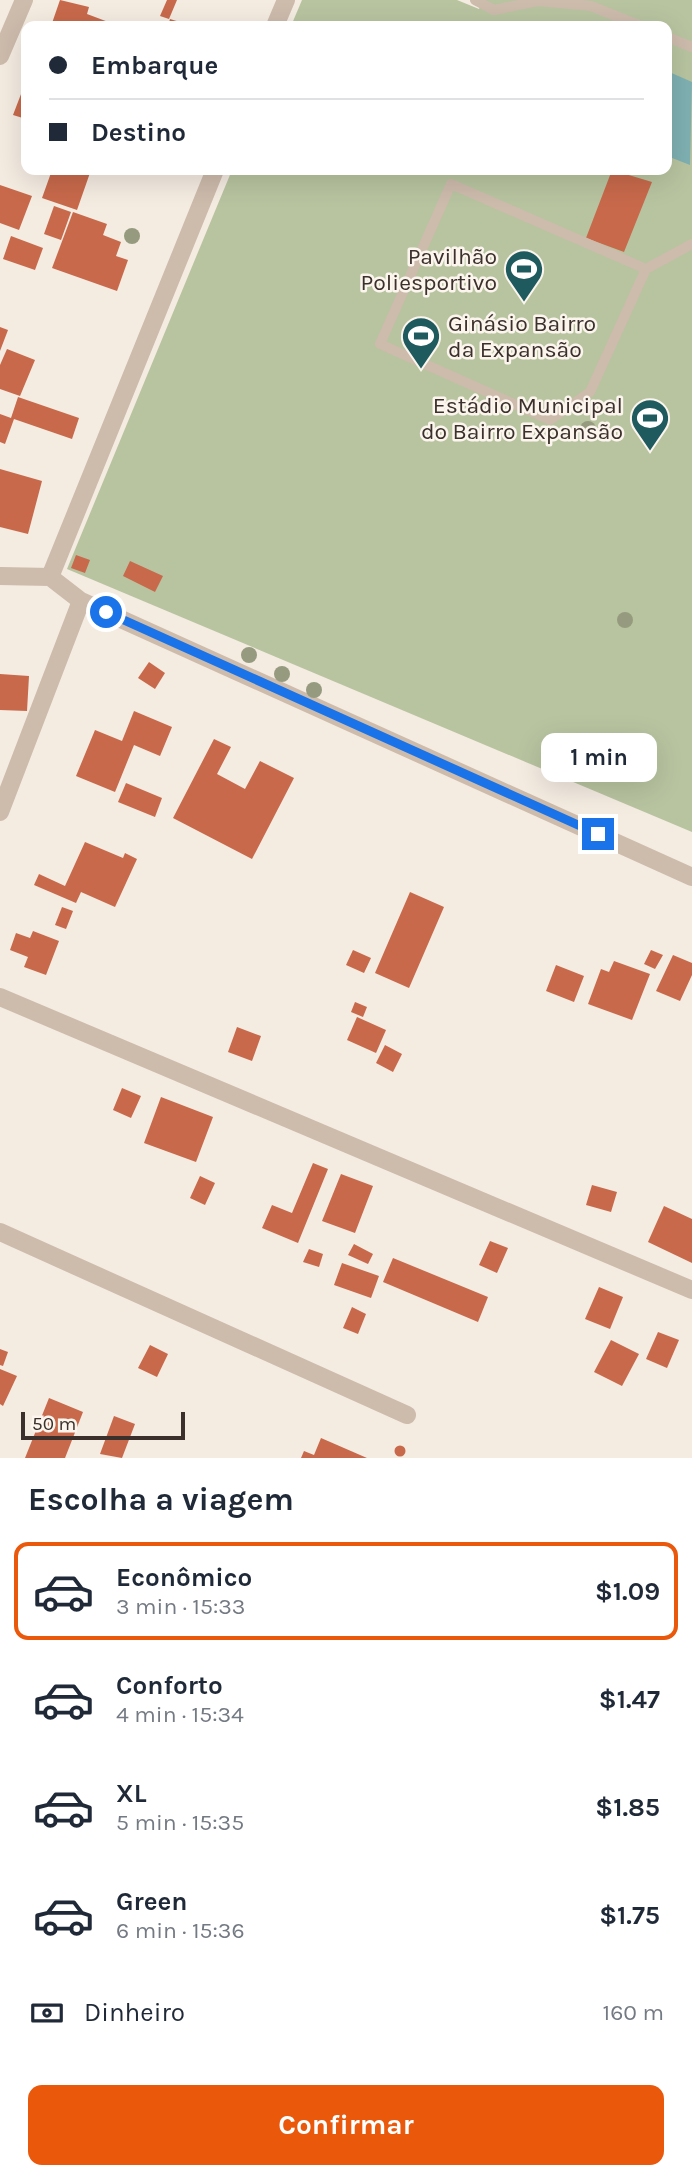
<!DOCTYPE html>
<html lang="pt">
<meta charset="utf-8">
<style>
:root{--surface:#fff;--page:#f2f2f3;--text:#1f2937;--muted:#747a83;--line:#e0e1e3;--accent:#ea580c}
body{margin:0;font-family:Karla,sans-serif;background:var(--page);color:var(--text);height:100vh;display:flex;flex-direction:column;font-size:26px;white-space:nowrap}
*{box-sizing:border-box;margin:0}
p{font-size:23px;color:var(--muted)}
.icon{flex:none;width:38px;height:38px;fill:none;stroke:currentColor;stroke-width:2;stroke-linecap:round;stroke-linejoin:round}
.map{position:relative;height:1458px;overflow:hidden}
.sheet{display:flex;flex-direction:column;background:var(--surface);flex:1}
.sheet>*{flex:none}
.top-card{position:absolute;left:21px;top:21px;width:651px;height:154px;border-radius:14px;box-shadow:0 7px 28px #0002;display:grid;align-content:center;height:154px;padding:0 28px;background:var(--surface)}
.scale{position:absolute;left:21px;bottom:18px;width:164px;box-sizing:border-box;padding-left:7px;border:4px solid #3b302b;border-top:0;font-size:19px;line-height:24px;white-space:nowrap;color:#3b302b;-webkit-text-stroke:5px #fbf5ee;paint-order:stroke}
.end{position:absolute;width:32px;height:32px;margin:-16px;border:9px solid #1a73e8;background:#fff;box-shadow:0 0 0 4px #fff}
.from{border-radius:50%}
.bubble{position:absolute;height:49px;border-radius:14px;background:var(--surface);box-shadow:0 7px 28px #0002;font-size:23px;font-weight:700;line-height:49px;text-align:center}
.top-card b{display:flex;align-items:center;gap:24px;height:66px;font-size:26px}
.top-card b+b{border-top:2px solid var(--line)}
.top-card i{width:18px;height:18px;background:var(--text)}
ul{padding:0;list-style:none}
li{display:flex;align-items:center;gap:21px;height:98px;margin:0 14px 10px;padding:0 14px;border:4px solid transparent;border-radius:14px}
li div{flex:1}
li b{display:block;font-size:26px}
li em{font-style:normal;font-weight:700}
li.selected{border-color:var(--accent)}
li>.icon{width:63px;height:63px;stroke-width:1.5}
h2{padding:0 28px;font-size:32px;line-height:84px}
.pay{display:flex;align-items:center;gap:18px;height:77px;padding:0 28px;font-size:26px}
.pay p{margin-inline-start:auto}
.primary-button{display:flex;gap:14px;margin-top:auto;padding:14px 28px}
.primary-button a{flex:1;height:80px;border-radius:14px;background:var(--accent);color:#fff;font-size:28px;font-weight:700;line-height:80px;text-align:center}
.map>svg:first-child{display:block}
.green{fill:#b8c4a0}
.water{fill:#7fb0b2}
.building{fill:#c8694b}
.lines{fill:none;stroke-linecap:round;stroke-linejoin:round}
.lane{stroke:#cdbbac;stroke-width:10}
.street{stroke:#cdbbac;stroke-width:18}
.tree{fill:#969b7f}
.route{stroke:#1a73e8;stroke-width:9}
.labels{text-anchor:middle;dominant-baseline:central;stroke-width:5;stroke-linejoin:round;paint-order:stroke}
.poi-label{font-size:23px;fill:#3b302b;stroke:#fbf5ee;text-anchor:end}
</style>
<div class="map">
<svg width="692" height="1458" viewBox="0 0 692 1458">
<rect width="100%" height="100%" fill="#f4ebe1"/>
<path class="green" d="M302 0H457L479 9 483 0H692V832L67 569 232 170H667V26H291Z"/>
<path class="water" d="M667 71 692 82 690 165 667 156Z"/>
<path class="building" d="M60 0 89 7 87 14 119 26H51Z
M167 0H177L169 19 160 16Z
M170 19 193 26H168Z
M26 81V119L13 115Z
M52 170H91L77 210 42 198Z
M612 170 652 182 624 252 586 238Z
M0 185 32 196 19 230 0 223Z
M54 206 71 212 61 240 44 234Z
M73 212 107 224 103 235 121 242 116 256 128 260 117 291 52 268Z
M11 236 43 248 35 270 3 259Z
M0 327 8 330 0 351Z
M7 349 35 360 20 396 0 389V365Z
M18 397 79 418 72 439 14 419 5 444 0 442V414L11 418Z
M0 469 42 481 28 534 0 527Z
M76 555 90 560 85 573 71 568Z
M130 561 163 576 155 592 123 576Z
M149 662 165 673 155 689 138 678Z
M0 674 29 676 27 711 0 710Z
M134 711 172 727 160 756 134 745 115 792 76 776 95 730 122 741Z
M214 739 231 747 217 774 245 789 260 761 294 778 252 859 173 818Z
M126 783 162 798 155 817 118 802Z
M85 842 123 858 125 853 137 859 115 907 81 892 76 903 34 885 39 874 65 886Z
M410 892 444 907 409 988 375 973Z
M62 907 73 911 66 929 55 925Z
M33 931 59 941 46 975 24 967 28 957 10 950 16 933 30 938Z
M353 950 371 958 364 973 346 965Z
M651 950 663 955 655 969 644 964Z
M673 955 692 963V975L680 1001 656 991Z
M614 961 650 974 632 1020 588 1004 601 969 609 972Z
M556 965 584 976 574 1002 546 991Z
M355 1002 367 1007 363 1017 351 1012Z
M357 1017 386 1030 376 1053 347 1040Z
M237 1027 261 1036 252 1061 228 1052Z
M385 1045 402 1054 393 1072 376 1063Z
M122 1088 141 1096 131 1118 113 1110Z
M161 1097 213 1117 196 1162 144 1143Z
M313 1163 328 1169 298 1243 262 1228 272 1205 292 1213Z
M341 1174 373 1186 355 1233 322 1221Z
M200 1176 215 1183 205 1205 190 1198Z
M592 1185 617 1192 611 1212 586 1205Z
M664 1206 692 1219V1263L648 1242Z
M490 1241 508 1248 497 1273 479 1265Z
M354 1244 373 1254 368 1264 348 1255Z
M309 1249 323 1254 319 1267 303 1262Z
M393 1258 488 1297 478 1322 383 1282Z
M342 1263 379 1276 371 1298 334 1285Z
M599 1287 623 1297 610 1329 585 1319Z
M352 1307 366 1314 358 1334 343 1328Z
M658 1332 679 1340 667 1368 646 1359Z
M611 1340 639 1354 622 1386 594 1372Z
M150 1345 168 1354 157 1377 138 1368Z
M0 1349 8 1352 3 1366 0 1365Z
M0 1369 17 1376 3 1406 0 1404Z
M49 1398 83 1412 65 1458H25Z
M114 1416 135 1424 122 1458 100 1454Z
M321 1438 367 1458H301L304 1451 314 1455Z
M394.5 1451a5.5 5.5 0 1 1 11 0a5.5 5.5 0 1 1-11 0Z"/>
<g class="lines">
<path class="lane" d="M475 0 494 10 538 1 591 6 641 26
M667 37 692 47
M646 269 451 184 380 344 550 420 590 392 646 269 692 244"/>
<path class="street" d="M275 26 286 0
M0 56 24 0
M0 576 50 577 81 601 692 877
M50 577 215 170
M0 812 81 601
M0 997 692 1290
M0 1232 407 1415"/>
</g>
<g class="tree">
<circle cx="132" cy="236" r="8"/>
<circle cx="588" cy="429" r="8"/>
<circle cx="625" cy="620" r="8"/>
<circle cx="249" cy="655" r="8"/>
<circle cx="282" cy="674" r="8"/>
<circle cx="314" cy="690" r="8"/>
</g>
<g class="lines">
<path class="route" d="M106 612 598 834"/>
</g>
<defs>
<g id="stadium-pin" transform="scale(2.0125)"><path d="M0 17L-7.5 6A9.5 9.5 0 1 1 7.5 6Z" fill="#1f5a5e" stroke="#fbf5ee"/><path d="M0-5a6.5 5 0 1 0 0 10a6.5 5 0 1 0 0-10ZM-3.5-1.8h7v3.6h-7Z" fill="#fff"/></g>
</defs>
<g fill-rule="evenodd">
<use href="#stadium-pin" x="524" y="269"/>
<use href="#stadium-pin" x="421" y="336"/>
<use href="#stadium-pin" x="650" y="418"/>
</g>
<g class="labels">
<g class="poi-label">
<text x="497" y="256">Pavilhão<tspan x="497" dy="26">Poliesportivo</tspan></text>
<text x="448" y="323" text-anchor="start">Ginásio Bairro<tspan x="448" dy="26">da Expansão</tspan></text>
<text x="623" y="405">Estádio Municipal<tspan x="623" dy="26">do Bairro Expansão</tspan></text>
</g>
</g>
</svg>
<div class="scale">50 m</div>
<i class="end from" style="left:106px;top:612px"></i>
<i class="end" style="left:598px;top:834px"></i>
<div class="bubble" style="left:541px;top:733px;width:116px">1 min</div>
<div class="top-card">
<b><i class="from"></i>Embarque</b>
<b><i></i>Destino</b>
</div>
</div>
<section class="sheet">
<h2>Escolha a viagem</h2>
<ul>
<li class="selected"><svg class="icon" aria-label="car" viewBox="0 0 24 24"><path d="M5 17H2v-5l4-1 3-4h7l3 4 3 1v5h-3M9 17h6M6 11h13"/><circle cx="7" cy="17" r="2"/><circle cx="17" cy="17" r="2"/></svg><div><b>Econômico</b><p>3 min · 15:33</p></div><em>$1.09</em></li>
<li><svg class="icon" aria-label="car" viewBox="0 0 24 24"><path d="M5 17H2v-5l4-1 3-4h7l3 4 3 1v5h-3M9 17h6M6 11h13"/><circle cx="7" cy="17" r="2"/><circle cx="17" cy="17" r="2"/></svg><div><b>Conforto</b><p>4 min · 15:34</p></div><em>$1.47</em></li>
<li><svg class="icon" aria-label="car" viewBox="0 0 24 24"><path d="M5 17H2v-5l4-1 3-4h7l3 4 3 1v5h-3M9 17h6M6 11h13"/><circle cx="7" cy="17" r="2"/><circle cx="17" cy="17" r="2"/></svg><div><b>XL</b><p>5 min · 15:35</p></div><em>$1.85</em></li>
<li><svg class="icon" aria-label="car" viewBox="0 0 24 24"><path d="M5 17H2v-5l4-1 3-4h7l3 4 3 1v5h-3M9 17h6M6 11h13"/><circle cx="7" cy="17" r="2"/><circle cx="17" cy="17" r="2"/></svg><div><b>Green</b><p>6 min · 15:36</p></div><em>$1.75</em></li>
</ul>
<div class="pay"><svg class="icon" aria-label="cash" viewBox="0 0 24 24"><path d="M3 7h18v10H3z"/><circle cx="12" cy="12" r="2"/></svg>Dinheiro<p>160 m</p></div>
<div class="primary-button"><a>Confirmar</a></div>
</section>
